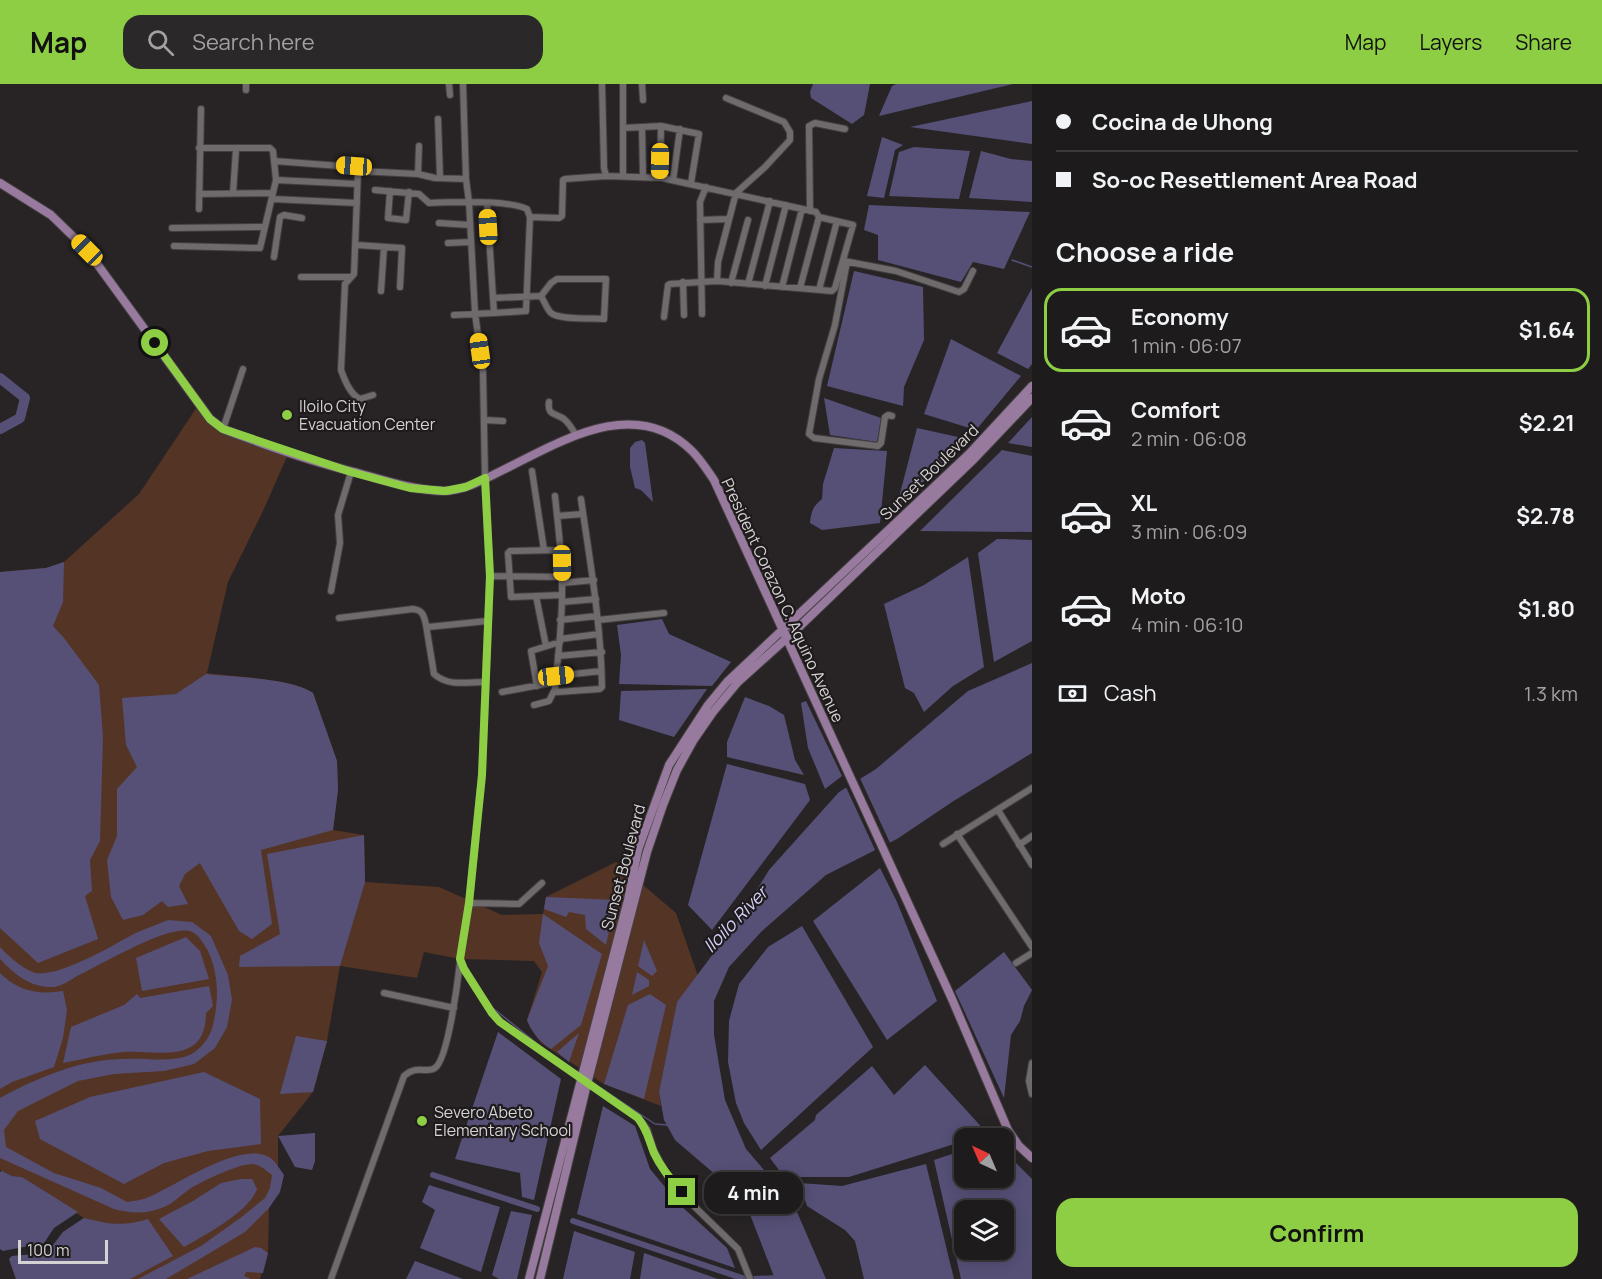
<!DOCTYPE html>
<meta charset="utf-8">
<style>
:root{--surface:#1e1b1c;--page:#2b2829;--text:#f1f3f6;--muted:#a1a1a3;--line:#3c393b;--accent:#8dce44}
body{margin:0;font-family:Manrope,sans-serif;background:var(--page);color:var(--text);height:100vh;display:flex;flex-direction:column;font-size:22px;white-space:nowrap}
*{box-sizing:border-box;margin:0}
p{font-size:20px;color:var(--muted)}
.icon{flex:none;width:33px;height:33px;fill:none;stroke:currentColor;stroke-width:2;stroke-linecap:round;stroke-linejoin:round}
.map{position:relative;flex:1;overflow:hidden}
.drawer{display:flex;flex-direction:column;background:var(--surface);width:570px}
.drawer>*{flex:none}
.guide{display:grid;align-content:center;height:132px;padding:0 24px;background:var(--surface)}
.needle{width:39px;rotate:316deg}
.controls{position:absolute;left:954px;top:1044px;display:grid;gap:12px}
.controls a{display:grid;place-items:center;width:60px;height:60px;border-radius:12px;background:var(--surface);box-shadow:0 3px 15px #0003,0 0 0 2px var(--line);font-size:30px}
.scale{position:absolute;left:18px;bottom:15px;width:90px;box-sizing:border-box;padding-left:6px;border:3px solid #d5d2d3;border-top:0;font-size:16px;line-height:21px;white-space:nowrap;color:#d5d2d3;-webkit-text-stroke:4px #1f1b1d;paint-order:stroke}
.end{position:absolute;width:27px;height:27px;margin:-14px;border:8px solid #8dce44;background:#111;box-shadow:0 0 0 3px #111}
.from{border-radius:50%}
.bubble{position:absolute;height:42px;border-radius:18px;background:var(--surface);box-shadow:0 3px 15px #0003,0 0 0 2px var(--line);font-size:20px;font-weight:700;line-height:42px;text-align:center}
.car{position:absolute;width:18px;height:36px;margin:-18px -9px;border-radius:8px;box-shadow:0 0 4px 2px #0007;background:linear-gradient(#f5c518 24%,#345 0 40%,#f5c518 0 76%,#345 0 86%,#f5c518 0)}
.guide b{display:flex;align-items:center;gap:21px;height:57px;font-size:22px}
.guide b+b{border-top:2px solid var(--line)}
.guide i{width:15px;height:15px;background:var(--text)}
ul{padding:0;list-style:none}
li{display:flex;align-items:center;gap:18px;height:84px;margin:0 12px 9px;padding:0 12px;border:3px solid transparent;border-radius:18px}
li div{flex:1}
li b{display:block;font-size:22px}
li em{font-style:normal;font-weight:700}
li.active{border-color:var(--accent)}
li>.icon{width:54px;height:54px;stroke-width:1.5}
h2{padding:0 24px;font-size:27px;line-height:72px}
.pay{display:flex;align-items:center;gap:15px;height:66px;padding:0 24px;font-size:22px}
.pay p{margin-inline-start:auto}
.button{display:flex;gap:12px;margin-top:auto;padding:12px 24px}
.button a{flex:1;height:69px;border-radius:18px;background:var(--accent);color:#111;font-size:24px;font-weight:700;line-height:69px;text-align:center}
header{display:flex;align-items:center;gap:36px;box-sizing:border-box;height:84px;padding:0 30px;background:var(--accent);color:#111}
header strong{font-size:28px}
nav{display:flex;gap:33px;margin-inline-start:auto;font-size:21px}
.search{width:420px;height:54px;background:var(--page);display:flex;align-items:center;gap:15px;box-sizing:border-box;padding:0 21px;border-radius:18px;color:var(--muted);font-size:22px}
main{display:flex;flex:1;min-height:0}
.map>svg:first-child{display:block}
.green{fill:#543425}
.water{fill:#565077;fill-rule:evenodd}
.pier{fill:#282426}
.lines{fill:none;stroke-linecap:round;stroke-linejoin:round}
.stream{stroke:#565077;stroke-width:1.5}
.canal{stroke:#565077;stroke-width:6}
.river{stroke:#565077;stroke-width:10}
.minor-casing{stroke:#444042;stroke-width:8}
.major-casing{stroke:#444042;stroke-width:10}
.minor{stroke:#6f6a6c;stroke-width:6}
.major{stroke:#977a9d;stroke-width:8}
.route{stroke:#8dce44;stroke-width:8}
.poi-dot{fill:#8dce44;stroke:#1f1b1d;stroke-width:2}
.labels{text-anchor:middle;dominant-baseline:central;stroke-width:4.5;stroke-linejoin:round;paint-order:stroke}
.poi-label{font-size:16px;fill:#d5d2d3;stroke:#1f1b1d;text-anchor:start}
.street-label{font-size:16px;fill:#d5d2d3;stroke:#1f1b1d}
.water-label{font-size:18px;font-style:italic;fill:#d5d0f9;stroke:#1f1b1d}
</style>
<header>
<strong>Map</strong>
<div class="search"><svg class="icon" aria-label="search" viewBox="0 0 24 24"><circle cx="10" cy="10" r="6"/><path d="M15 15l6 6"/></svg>Search here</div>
<nav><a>Map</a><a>Layers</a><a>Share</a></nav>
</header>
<main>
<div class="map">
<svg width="1032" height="1195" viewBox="0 0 1032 1195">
<rect width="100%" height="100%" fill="#282426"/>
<path class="green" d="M199 320 218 342 289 368 263 427 228 498 207 589C233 593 293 594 313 609L337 677 338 706 333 746 364 751 365 798 439 803 502 831 543 830 546 813 616 778 676 829 698 892 677 919 659 1008 661 1022 604 1000 541 959 530 943 527 936 542 888 534 877 460 875 424 868 417 894 340 882 327 957 313 1008 278 1052V1093L269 1124 268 1169 260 1195H16L9 1175 12 1172 47 1169 63 1148 84 1134 22 1093 12 1092 0 1086V488L46 484 64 478 139 410Z"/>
<path class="water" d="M813 0H870L864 31 852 40 811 14 810 8Z
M896 0H1013L879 32 892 2Z
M1032 17V60L910 43Z
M882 53 903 61 895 66 884 114 867 112Z
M914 63 970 67 959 115 889 112 899 68Z
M981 67 1011 75 1032 77V118L969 114Z
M869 121 1030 128 1004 185 973 178 961 198 878 176V151L864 146Z
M854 187 923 203 924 256 904 303 903 322 827 302Z
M1032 204V280L1028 285 997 269Z
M951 255 1021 292 976 346 924 330Z
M824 314 881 334 877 358 830 351Z
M1032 333V363L1008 359Z
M917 344 967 355 896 425Z
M642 356 645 359 653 418 641 406 635 404 630 383V364L635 358Z
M834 364 887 367 880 439 822 446 810 439C811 428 813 422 822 415L823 400Z
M1002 366 1032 372V448L920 447Z
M997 455 1032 456V557L994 578 978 469Z
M968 473 984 583 953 602 924 628 914 609 905 604 884 520 924 501Z
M64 478 63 518 53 542 64 554 99 601 103 654 100 757 90 776 92 807 85 812 98 855 38 879 0 844V488L46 484Z
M662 535 669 550 731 578 712 602 619 600 621 571 617 541Z
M1032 579V669L952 718 897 755 826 791 761 848 729 883 714 917V951L725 1016 746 1065 794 1121 826 1195H775L744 1115 675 1056 664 1036 659 1008 677 918 737 838 769 786 839 708 876 685 968 607Z
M206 590C233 593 292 594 313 609L337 677 338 706 333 746 261 766 272 840 252 855 239 847 200 779 185 790 179 802 188 820 168 823 162 817 143 831 123 836 111 813 107 776 117 752V705L137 683 126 661 122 614 176 610Z
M707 605 674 653 619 636 621 607Z
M745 613 769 622 784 631 795 676 804 691 727 673V658Z
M806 617 842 692 825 705 808 664 801 619Z
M727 680 805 700 810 716 712 846 688 821Z
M364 751 365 798 340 882 239 883 240 872 280 850 267 770Z
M880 784 897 818 937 917 887 956 813 837Z
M546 813 616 816 606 861 586 845 585 831 569 828 566 833 544 825Z
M543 830 602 870 581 941 551 965C540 958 532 949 527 936L548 882 539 859Z
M168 836 192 838 211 852 228 891 232 916 227 943 215 964 194 980 164 987 114 990 78 997 18 1027 4 1046 6 1063 54 1089 101 1104 127 1118C134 1117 142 1116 149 1113 176 1102 246 1052 273 1076 277 1080 281 1087 284 1091L280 1108 269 1124 245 1148 166 1195H138L201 1162 243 1132 265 1114 270 1104 272 1091C266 1086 259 1080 252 1080 238 1080 203 1097 191 1104 182 1110 174 1119 164 1123 147 1130 132 1130 114 1125L0 1074V1014C39 993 81 975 125 975 145 974 164 978 184 973 199 969 210 954 213 941 219 915 219 889 207 865 203 859 199 851 192 848 171 838 101 881 79 891 72 895 62 902 54 903 31 904 15 891 0 875V863C8 872 21 883 32 888 55 897 116 859 138 848 148 844 158 840 168 836Z
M802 842 873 963 761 1066 744 1039 736 1019 728 978 729 937 739 900 768 863Z
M186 853 200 867 209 895 142 907 136 874Z
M644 856 657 887 652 892 638 882Z
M1004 868 1032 906 1024 922 1020 937 1011 951 1004 1014 955 907Z
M637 888 649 896V902L632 911Z
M0 889C18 907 38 911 63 907L67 926 63 954 54 983 12 998 0 1005Z
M209 902 213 922 206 929C206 982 157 966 123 968 103 970 83 975 63 979L71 943 124 921 137 910 140 914Z
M650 910 666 921 644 1015 604 1000 628 921Z
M498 948 561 995 534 1116 522 1113 520 1089 455 1075Z
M579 949 569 978 557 968Z
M296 952 327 957 313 1008 280 1010Z
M925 981 987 1049 964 1054V1057L849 1093H794L779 1086 770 1074 815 1036 816 1031 872 982 894 1011Z
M204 988 260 1015 261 1060 208 1067 164 1079 124 1100 40 1055 35 1037 90 1013Z
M603 1022 635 1042 650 1085 680 1121 727 1164 735 1184 577 1130Z
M315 1049V1077L312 1086 295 1083 278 1052Z
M1004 1061 1015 1078 1032 1095V1195H961L934 1076 964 1066V1094H1004ZM1004 1126V1166H964V1126Z
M926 1080 954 1195H864L855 1157 845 1146 807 1122 799 1099 842 1102Z
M2 1087 12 1092 22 1093 78 1128 54 1144 44 1159 3 1167 0 1165V1088Z
M241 1095H252L257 1105C249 1128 205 1151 184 1163L159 1135 193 1117 221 1099Z
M429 1101 500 1123 481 1188 420 1164 435 1126 422 1118Z
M511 1127 532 1131 517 1195H499L492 1191Z
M84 1134C109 1140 122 1143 148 1135L173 1172 130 1195H16L9 1175 12 1172 47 1169 63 1148Z
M574 1147 635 1168 630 1195H563Z
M255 1163 261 1164 268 1169 263 1189 246 1188 244 1192 251 1195H187Z
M644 1169 718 1195H640Z
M415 1177 463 1195H406Z"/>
<path class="pier" d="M859 692 891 761 876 768 845 701Z"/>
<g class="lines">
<path class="stream" d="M1012 176 1032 183
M494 925 544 965
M601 1004 655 1040 667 1041"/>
<path class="canal" d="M433 1091 537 1125
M573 1137 745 1195
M754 1195 780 1194"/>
<path class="river" d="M0 294 25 314 20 334 0 345"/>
<g class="minor-casing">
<path id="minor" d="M449 0 450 11
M463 0 466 95 469 118 475 229 483 288 485 395 490 492 482 691 469 819 460 875 464 885 492 929 500 938 638 1034 647 1045 654 1067 668 1093 696 1124 738 1165 750 1195
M602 0 604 84 606 92 662 94 816 128 819 133 853 141 835 204 832 207 717 197 670 200 668 201 664 233
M623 0V91
M642 0 643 16
M246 6V0
M438 35 440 94
M642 43 643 93
M623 44 661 42 699 50 691 99
M199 64H270L273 67 276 96
M274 77 354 83 358 87
M418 90 419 62
M660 94 661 42
M673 96 680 45
M375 106 419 110 429 119C451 118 509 116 527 125L530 133 526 227 494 229
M390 107 388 134 406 136 409 108
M233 109 236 65
M199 110 273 109
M272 115 357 119
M199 125 201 25
M810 127 809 42 815 39 845 45
M530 133 559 134 562 132 563 96 565 95 606 92
M700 136 729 135
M439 139 470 141
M172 144 265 143
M448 159 471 158
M357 161 402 164 400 203
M174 162 260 164 276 96 357 100
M274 173 280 133 284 131 302 134
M844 177 896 187 959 208 964 205 973 187
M847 178 835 241 819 295 809 350 814 354 878 362 881 359 885 333 888 331 892 332
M301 193H351
M557 195H606L604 235C592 234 559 236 551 229 547 225 544 217 541 212L551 199Z
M717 197 718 178 736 109 765 83 790 56V48L784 38 726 14
M683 198 684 231
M731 199 748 136
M748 200 770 117
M765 202 786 121
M782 203 802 125
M800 204 819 133
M819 206 837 137
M381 207 384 163
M493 214 541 212
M702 230 700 118 706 103
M454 231 494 229 487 120
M373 311 360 315C350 310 345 297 341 286L345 200 354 190 358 87 418 90 435 94 466 95
M549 318C547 332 556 329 564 335 569 339 573 346 576 351
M484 336 503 337
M223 345 243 285
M532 387 544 466
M555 412C558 442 562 470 562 500 563 535 558 570 555 605L557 608 600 605 602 603C601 539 590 478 581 415
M557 432 583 430
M561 466 510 467 508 469 511 513 562 511
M490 492 562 493
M562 499 594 496
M331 507 340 459 338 431 351 388
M536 512 546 562
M562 518 596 515
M339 534 413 525C423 526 424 532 426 541L428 543 487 537
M560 536 597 532
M598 536 664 529
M426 541 434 590C449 603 466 598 485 598
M560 555 599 550
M558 572 602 568
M556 592 601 587
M537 602 531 567 560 558
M502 608 556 598
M534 621 549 617 555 605
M998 726 1032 781
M957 750 1032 863
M943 760 1032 704
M1019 761 1032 752
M469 819 519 820 542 799
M1016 879 1032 869
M384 909 454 924
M1032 979 1029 997 1032 1010
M331 1195 404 992C418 980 426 990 435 984 448 975 458 896 460 878"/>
</g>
<g class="major-casing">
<path id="major" d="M0 99 51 131 87 166 210 335 223 345C267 362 313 378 358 389 387 397 413 406 443 407 464 407 485 395 503 386 560 358 635 310 692 367 701 376 707 386 714 396L952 915 1008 1046 1019 1062 1032 1074
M529 1195 628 816 638 766 669 681 708 621 727 598 969 370 1032 302
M540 1195 587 1000 647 768 663 721 677 686 693 657 713 628 738 598 798 544 974 375 1032 314"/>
</g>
<use href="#minor" class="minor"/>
<use href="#major" class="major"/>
</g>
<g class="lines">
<path class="route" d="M155 259 210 335 223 345 351 388 410 404 445 407 466 403 485 394 490 492 482 691 469 819 460 875 464 885 476 904 492 929 500 938 638 1034C648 1047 648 1054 654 1069 661 1084 671 1096 682 1108"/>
</g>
<g class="poi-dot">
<circle cx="287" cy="331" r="6"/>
<circle cx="422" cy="1037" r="6"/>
</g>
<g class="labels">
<g class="poi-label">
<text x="299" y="322">Iloilo City<tspan x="299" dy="18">Evacuation Center</tspan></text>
<text x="434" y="1028">Severo Abeto<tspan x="434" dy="18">Elementary School</tspan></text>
</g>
<g class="street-label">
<text transform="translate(929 388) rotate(-44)">Sunset Boulevard</text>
<text transform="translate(783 516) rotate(65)">President Corazon C. Aquino Avenue</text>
<text transform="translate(623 783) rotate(-75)">Sunset Boulevard</text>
</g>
<g class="water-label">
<text transform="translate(735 835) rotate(-46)">Iloilo River</text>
</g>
</g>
</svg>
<div class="controls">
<a><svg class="needle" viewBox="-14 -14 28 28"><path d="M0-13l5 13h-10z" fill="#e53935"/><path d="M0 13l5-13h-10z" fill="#a1a1a3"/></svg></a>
<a><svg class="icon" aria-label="layers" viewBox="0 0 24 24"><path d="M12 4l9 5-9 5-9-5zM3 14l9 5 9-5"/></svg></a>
</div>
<div class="scale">100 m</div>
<i class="end from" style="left:155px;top:259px"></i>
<i class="end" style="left:682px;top:1108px"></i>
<div class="bubble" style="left:704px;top:1088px;width:99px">4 min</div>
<i class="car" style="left:660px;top:77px;rotate:181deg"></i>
<i class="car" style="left:354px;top:82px;rotate:274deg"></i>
<i class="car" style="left:488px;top:143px;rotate:357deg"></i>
<i class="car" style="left:87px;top:166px;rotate:315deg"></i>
<i class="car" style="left:480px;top:267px;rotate:352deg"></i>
<i class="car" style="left:562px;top:479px;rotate:179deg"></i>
<i class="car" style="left:556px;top:592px;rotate:84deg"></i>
</div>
<section class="drawer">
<div class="guide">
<b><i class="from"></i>Cocina de Uhong</b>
<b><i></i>So-oc Resettlement Area Road</b>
</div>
<h2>Choose a ride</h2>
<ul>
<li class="active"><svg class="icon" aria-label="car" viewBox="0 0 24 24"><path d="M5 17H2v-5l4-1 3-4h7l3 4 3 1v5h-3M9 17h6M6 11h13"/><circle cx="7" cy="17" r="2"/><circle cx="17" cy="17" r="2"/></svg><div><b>Economy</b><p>1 min · 06:07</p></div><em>$1.64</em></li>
<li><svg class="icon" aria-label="car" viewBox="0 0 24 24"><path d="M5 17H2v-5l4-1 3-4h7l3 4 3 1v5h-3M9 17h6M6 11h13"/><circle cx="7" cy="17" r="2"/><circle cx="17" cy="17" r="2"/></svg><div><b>Comfort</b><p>2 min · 06:08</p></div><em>$2.21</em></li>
<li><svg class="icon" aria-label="car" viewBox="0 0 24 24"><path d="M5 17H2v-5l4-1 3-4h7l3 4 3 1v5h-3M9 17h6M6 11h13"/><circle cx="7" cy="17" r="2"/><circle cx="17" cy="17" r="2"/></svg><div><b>XL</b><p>3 min · 06:09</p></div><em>$2.78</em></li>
<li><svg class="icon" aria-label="car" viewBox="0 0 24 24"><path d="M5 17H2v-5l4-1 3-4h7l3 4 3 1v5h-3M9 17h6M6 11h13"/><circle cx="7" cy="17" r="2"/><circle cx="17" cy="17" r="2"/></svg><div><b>Moto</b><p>4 min · 06:10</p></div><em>$1.80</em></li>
</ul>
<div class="pay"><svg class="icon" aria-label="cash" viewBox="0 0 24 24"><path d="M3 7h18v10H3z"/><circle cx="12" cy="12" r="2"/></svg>Cash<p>1.3 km</p></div>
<div class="button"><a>Confirm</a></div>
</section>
</main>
